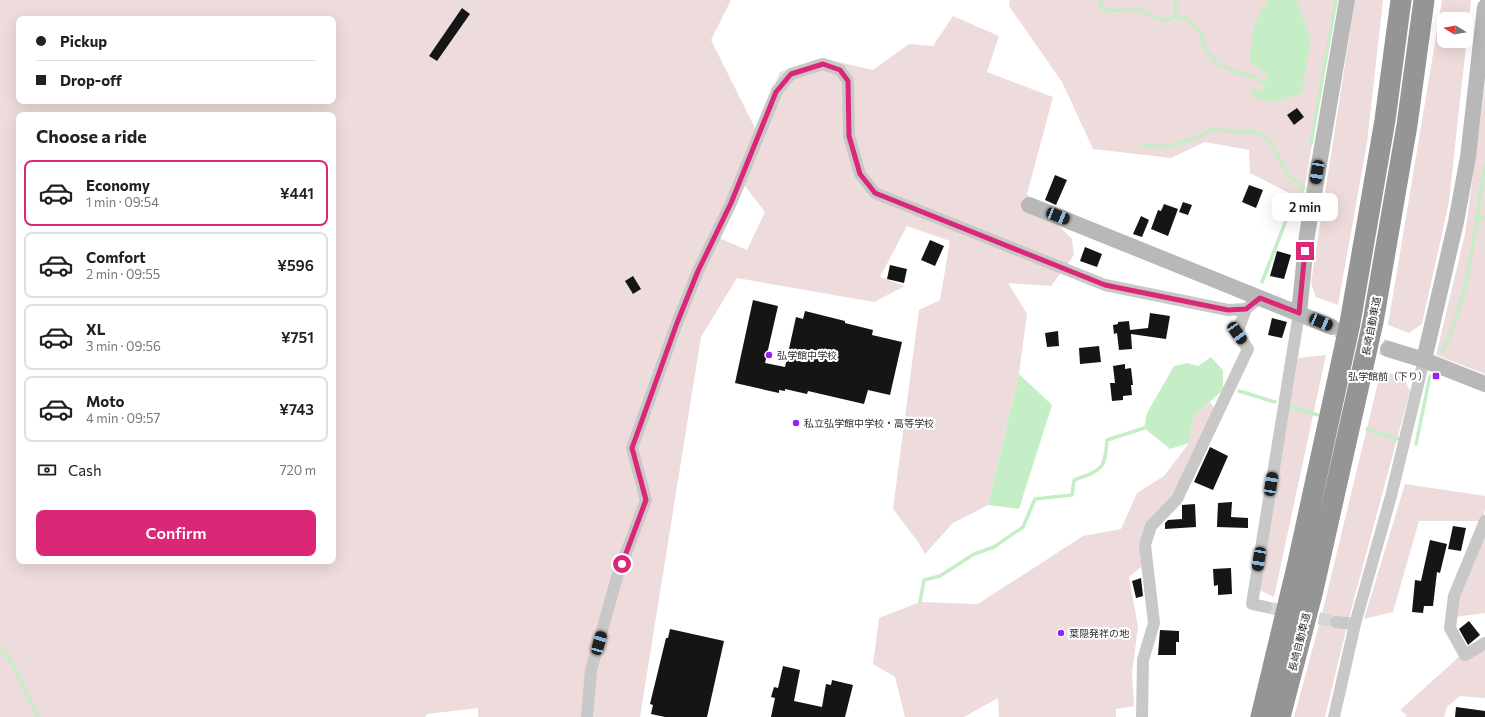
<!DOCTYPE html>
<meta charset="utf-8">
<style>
:root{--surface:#fff;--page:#f6f6f6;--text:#222;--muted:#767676;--line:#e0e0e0;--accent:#db2777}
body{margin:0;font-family:Commissioner,"Noto Sans JP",sans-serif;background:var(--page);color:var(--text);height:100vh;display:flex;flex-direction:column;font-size:15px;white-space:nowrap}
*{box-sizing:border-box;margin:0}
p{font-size:13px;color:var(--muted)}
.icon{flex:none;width:22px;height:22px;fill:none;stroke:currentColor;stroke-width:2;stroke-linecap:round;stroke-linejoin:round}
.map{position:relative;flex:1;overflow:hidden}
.details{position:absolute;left:16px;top:112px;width:320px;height:452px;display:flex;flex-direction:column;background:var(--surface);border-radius:8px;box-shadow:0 4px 16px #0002}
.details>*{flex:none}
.hud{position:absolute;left:16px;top:16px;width:320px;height:88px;border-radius:8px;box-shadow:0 4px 16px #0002;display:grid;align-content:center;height:88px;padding:0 20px;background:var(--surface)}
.needle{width:26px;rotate:281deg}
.buttons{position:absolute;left:1437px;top:12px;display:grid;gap:8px}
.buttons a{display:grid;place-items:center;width:36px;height:36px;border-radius:8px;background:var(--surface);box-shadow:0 4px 16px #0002;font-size:20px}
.end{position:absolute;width:18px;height:18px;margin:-9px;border:5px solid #db2777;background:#fff;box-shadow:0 0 0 2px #fff}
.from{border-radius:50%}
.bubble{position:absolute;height:28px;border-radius:8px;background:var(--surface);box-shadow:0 4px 16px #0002;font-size:13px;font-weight:600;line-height:28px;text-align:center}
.car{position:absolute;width:12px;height:24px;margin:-12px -6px;border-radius:5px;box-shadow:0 0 3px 1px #0007;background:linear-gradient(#222 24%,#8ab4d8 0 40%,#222 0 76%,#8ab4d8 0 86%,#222 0)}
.hud b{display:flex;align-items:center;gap:14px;height:38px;font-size:15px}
.hud b+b{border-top:1px solid var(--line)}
.hud i{width:10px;height:10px;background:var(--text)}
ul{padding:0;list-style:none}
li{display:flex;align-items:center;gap:12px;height:66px;margin:0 8px 6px;padding:0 12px;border:2px solid var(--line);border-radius:8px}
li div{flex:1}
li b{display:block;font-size:15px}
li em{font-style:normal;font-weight:600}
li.current{border-color:var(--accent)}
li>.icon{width:36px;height:36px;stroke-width:1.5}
h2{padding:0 20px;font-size:18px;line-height:48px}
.pay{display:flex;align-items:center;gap:10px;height:44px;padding:0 20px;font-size:15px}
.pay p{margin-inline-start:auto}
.primary-button{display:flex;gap:8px;margin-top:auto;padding:8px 20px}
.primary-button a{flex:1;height:46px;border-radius:8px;background:var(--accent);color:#fff;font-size:16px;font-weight:600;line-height:46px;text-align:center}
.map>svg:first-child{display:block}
.green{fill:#eddcdb;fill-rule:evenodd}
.water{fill:#c6eec6}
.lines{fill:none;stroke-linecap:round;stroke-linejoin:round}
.stream{stroke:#c6eec6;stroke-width:3.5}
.building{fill:#151515}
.street-tunnel{stroke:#d5d5d5;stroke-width:12;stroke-dasharray:12 6;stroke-linecap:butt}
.secondary-tunnel{stroke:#d5d5d5;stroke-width:16;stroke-dasharray:16 8;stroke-linecap:butt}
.street{stroke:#c8c8c8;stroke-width:12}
.secondary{stroke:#b8b8b8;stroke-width:16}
.highway{stroke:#959595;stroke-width:21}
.route{stroke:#db2777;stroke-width:5}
.poi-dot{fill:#9024f2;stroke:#fff;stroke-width:1.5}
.labels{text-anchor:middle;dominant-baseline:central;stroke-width:4;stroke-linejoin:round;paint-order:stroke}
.street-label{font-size:10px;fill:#2e2e2e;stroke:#fff}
.poi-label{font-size:10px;fill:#2e2e2e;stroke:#fff;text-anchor:start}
</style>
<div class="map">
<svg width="1485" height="717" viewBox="0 0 1485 717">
<rect width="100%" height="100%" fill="#fff"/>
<path class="green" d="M0 0H731L711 40 756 130 780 72 821 58 873 70 909 44 933 46 953 16 999 36 987 72 1053 97 1027 194 1072 239 1074 255 1051 286 1008 283 1027 314 1019 374 988 505 953 523 925 554 918 542 893 509 919 310 940 300 950 241 907 226 880 277 905 286 874 302 737 278 701 337 640 717H478V708L427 714 425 717H0ZM19 19H333V101H19ZM19 115H333V561H19ZM738 177 765 212 747 250 710 234Z
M1010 0H1338L1307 172 1303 200 1250 173 1249 150 1205 142 1171 158 1093 149 1062 82 1009 6Z
M1355 0H1383L1367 143 1338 305 1316 297 1311 283Z
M1442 0H1471L1449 202 1422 324 1409 333 1388 325ZM1444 19H1466V41H1444Z
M1485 86V374L1436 355 1465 234Z
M1326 355 1274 597 1259 590 1298 358Z
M1381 370 1404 378 1410 391 1350 614 1325 717H1294L1322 614Z
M1210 402 1218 413 1177 499 1151 526 1147 562 1129 577 1138 627 1132 673 1134 706 1116 709V717H999L998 698 964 717H905L895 677 873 664 879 618 920 602 978 604 1083 536 1121 529 1137 493 1164 476 1189 443 1194 416Z
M1405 484 1485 496V508L1483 521H1419L1393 612 1364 619Z
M1485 528V613L1455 617 1459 593Z
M1485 640V698L1460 696 1447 707 1444 717H1405L1407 715 1400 710 1461 655Z"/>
<path class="water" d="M1269 0H1297L1311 41 1303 80V93C1288 98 1257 110 1250 89L1264 90 1267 75 1250 62C1251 41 1253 15 1269 0Z
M1211 357 1223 370V390L1194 416 1189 443 1170 449 1144 428 1147 413 1174 366 1187 363 1198 366Z
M1019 374 1052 405 1019 509 988 505Z"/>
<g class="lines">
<path class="stream" d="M1100 0 1102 9 1109 11 1138 10 1166 21 1176 16 1186 18 1201 32 1205 50 1218 64 1238 73 1255 77 1266 86
M1176 16 1175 4 1177 0
M1311 144 1336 0
M1143 145 1164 147 1198 138 1210 130 1255 132 1269 140 1289 176 1304 188 1296 195 1262 282
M1476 217 1485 218
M1442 352C1470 297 1475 226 1485 165
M1239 391 1275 402
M1290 407 1318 415
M1367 429 1398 439
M1416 444 1430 376
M920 602 924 580 940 576 974 554 994 547 1023 527 1035 499 1072 495 1074 480C1102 470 1105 470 1107 440L1144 428
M0 650 12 662 38 717"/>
</g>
<path class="building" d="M462 8 470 14 437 61 429 56Z
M1297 108 1304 117 1294 125 1287 115Z
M1055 175 1067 180 1056 205 1045 200Z
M1249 185 1263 190 1256 208 1242 202Z
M1183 202 1192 205 1188 215 1179 212Z
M1164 204 1178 209 1168 236 1151 229 1158 210 1161 211Z
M1141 216 1149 220 1142 237 1133 234Z
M930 240 944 246 935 266 921 260Z
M1085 247 1102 254 1097 267 1080 261Z
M1277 251 1291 255 1284 279 1270 276Z
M890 265 907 269 904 283 887 279Z
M633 276 641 289 633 294 625 281Z
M753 300 778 306 765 363 785 367 796 317 803 319 805 311 845 321V323L873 330 872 335 902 342 890 395 868 390 864 404 808 391 807 394 785 389V391L779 390V393L735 383Z
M1150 313 1170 316 1166 339 1131 334 1132 349 1119 350 1117 333 1114 334 1113 325 1118 324V322L1129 321 1130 330 1148 328Z
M1272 318 1287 322 1282 338 1268 335Z
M1058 331 1059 346 1047 347 1045 333Z
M1099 346 1101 362 1080 364 1079 348Z
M1125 364V369L1131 368 1133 385H1131L1132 395 1123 396V400L1112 401 1110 383H1115L1113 366Z
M1210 447 1228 456 1213 490 1194 482Z
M1232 502 1231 517 1248 518V528L1217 527 1218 503Z
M1195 504 1196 527 1165 529V523L1168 520 1182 519V505Z
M1453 526 1466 528 1461 551 1448 549Z
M1430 540 1447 544 1440 573 1437 572 1433 606H1424L1423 613 1412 612 1415 580 1421 581Z
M1231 568 1232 594 1218 595V585L1214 586 1213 569Z
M1141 578 1143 596 1136 598 1132 581Z
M1469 621 1480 635 1468 645 1459 629Z
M670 629 724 641 707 717H665L651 714 653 705 650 704 666 638H668Z
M1160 630 1179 631V642H1176V655H1158Z
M783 666 800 670 794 701 822 707 826 684 831 685 832 680 853 685 845 717H771L775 698 771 697 774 687 778 688Z
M1456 707 1485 711V717H1455Z"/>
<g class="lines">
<path class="street-tunnel" d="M1266 607 1336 622"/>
<path class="secondary-tunnel" d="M1337 329 1388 349"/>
<path class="street" d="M1485 521 1454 596 1450 628 1465 655 1485 643
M1266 607 1252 604 1299 313
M1336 622 1355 624
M587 717 591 670 617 577 646 500 632 448 677 323 698 271 731 203 777 91 791 74 823 64 840 70 848 81 849 136 860 174 875 193 1105 285 1228 310 1246 309
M1142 717 1143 660 1154 623 1145 545 1151 526 1177 499 1248 349 1237 333 1246 309 1260 297
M1334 717 1355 624 1391 496 1424 360"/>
<path class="secondary" d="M1029 205 1332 327
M1299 313 1307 235 1347 0
M1388 349 1424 360 1485 384
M1424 360 1456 222 1468 157 1485 7"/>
<path class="highway" d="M1261 717 1297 567 1350 323 1385 120 1401 0
M1280 717 1313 590 1373 322 1407 125 1424 0"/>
</g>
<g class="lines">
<path class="route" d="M622 564 646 500 632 448 677 323 698 271 731 203 776 92 791 74 823 64 840 70 848 81 849 136 860 174 875 193 1105 285 1228 310 1246 309 1260 298 1299 313 1305 251"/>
</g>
<g class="poi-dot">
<circle cx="769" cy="355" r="4"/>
<rect x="1432" y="372" width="8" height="8" rx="2"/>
<circle cx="796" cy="423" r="4"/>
<circle cx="1061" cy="633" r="4"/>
</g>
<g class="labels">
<g class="street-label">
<text transform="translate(1371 326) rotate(-79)">長崎自動車道</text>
<text transform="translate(1299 642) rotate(-76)">長崎自動車道</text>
</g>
<g class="poi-label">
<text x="777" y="355">弘学館中学校</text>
<text x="1428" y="376" text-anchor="end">弘学館前（下り）</text>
<text x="804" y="423">私立弘学館中学校・高等学校</text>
<text x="1069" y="633">葉隠発祥の地</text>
</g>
</g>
</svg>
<div class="buttons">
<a><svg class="needle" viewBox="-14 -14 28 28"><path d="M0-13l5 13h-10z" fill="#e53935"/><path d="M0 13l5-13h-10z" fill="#767676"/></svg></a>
</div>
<i class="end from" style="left:622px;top:564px"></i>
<i class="end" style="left:1305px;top:251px"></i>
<div class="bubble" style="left:1272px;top:193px;width:66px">2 min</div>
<i class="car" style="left:1317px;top:172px;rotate:189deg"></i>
<i class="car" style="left:1058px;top:216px;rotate:112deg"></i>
<i class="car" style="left:1321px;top:322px;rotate:113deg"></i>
<i class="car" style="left:1237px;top:333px;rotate:145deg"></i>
<i class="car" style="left:1271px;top:484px;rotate:9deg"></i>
<i class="car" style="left:1259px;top:559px;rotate:189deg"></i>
<i class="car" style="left:599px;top:643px;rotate:16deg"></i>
<div class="hud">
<b><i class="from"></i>Pickup</b>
<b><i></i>Drop-off</b>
</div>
<section class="details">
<h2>Choose a ride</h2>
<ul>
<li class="current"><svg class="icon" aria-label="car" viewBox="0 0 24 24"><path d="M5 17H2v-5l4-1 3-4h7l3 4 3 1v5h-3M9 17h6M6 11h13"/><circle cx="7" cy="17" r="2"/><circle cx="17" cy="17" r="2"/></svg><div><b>Economy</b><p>1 min · 09:54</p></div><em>¥441</em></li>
<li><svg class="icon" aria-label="car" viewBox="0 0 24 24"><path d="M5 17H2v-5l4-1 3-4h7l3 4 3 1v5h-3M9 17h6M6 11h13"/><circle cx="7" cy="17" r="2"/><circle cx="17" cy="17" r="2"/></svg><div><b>Comfort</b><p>2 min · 09:55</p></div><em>¥596</em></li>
<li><svg class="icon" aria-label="car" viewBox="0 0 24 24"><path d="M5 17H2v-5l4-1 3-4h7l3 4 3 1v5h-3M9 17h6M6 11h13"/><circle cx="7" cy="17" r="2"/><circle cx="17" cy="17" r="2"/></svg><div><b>XL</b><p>3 min · 09:56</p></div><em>¥751</em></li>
<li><svg class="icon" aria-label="car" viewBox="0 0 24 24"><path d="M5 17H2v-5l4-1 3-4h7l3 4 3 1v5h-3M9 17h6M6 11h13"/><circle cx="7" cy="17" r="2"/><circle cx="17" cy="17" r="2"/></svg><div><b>Moto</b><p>4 min · 09:57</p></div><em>¥743</em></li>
</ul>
<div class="pay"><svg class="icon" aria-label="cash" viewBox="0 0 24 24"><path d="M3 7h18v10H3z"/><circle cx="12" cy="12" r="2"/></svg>Cash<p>720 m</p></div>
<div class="primary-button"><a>Confirm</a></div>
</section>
</div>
